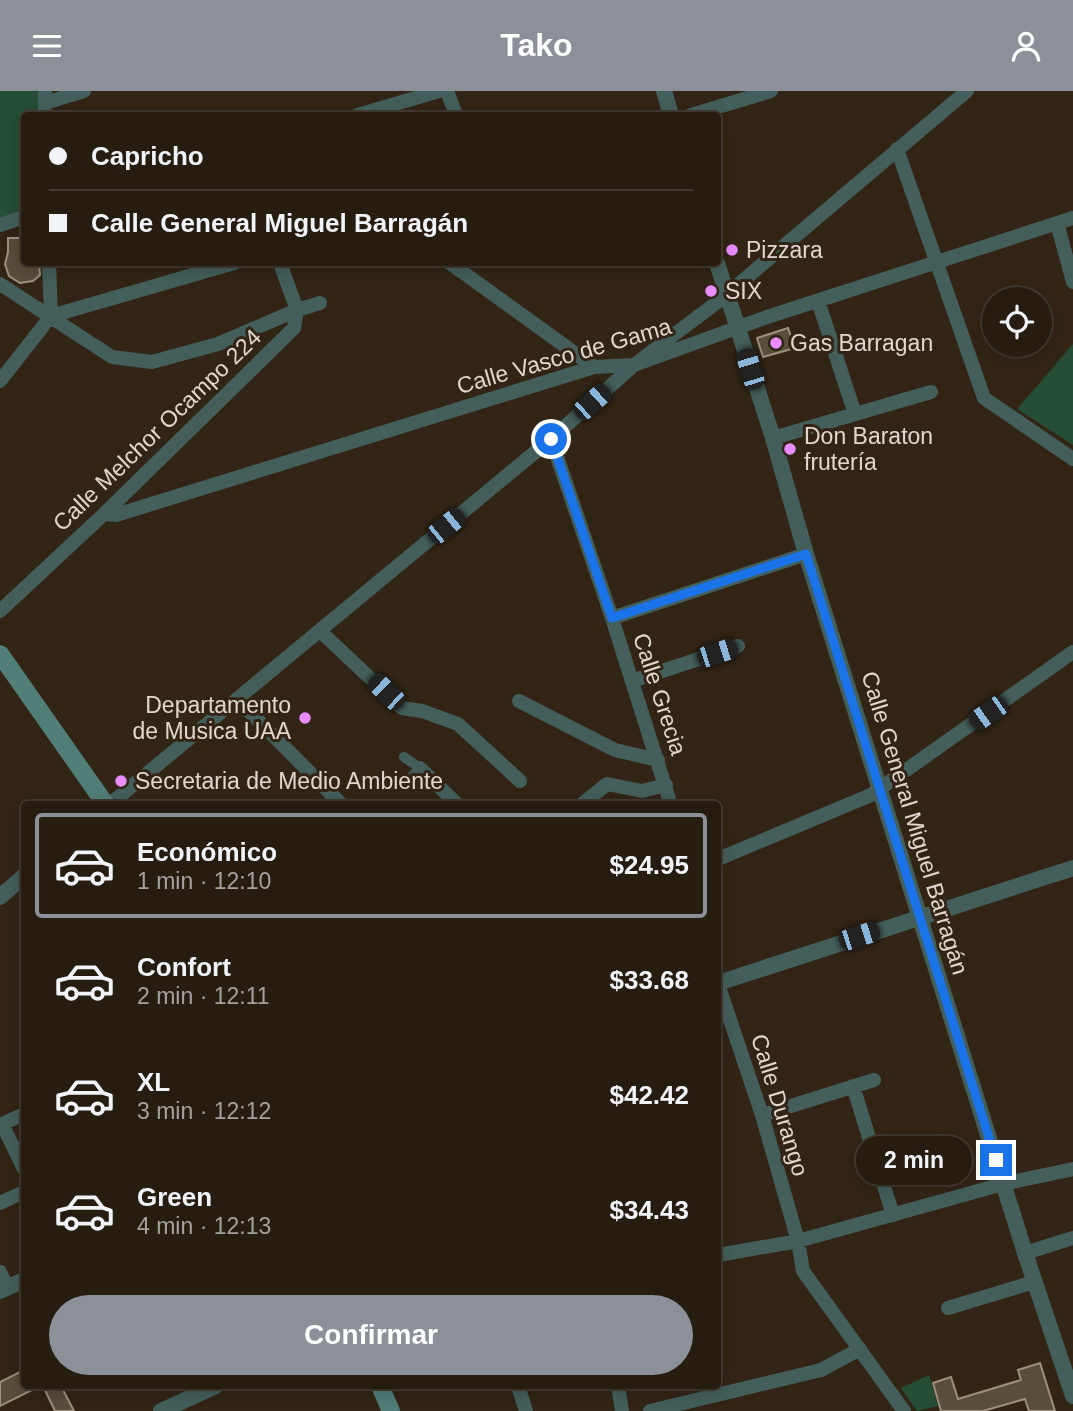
<!DOCTYPE html>
<html lang="es">
<meta charset="utf-8">
<style>
:root{--surface:#261c10;--page:#2e2519;--text:#f1f3f6;--muted:#a4a19f;--line:#423a30;--accent:#8c9099}
body{margin:0;font-family:Helvetica,sans-serif;background:var(--page);color:var(--text);height:100vh;display:flex;flex-direction:column;font-size:26px;white-space:nowrap}
*{box-sizing:border-box;margin:0}
p{font-size:23px;color:var(--muted)}
.icon{flex:none;width:38px;height:38px;fill:none;stroke:currentColor;stroke-width:2;stroke-linecap:round;stroke-linejoin:round}
.map{position:relative;flex:1;overflow:hidden}
.sheet{position:absolute;left:21px;top:710px;width:700px;height:588px;display:flex;flex-direction:column;background:var(--surface);border-radius:7px;box-shadow:0 4px 18px #0003,0 0 0 2px var(--line)}
.sheet>*{flex:none}
.hud{position:absolute;left:21px;top:21px;width:700px;height:154px;border-radius:7px;box-shadow:0 4px 18px #0003,0 0 0 2px var(--line);display:grid;align-content:center;height:154px;padding:0 28px;background:var(--surface)}
.fabs{position:absolute;left:982px;top:196px;display:grid;gap:14px}
.fabs a{display:grid;place-items:center;width:70px;height:70px;border-radius:50%;background:var(--surface);box-shadow:0 4px 18px #0003,0 0 0 2px var(--line);font-size:35px}
.end{position:absolute;width:32px;height:32px;margin:-16px;border:9px solid #1a73e8;background:#fff;box-shadow:0 0 0 4px #fff}
.from{border-radius:50%}
.bubble{position:absolute;height:49px;border-radius:24px;background:var(--surface);box-shadow:0 4px 18px #0003,0 0 0 2px var(--line);font-size:23px;font-weight:600;line-height:49px;text-align:center}
.car{position:absolute;width:21px;height:42px;margin:-21px -10px;border-radius:9px;box-shadow:0 0 5px 2px #0007;background:linear-gradient(#222 24%,#8ab4d8 0 40%,#222 0 76%,#8ab4d8 0 86%,#222 0)}
.hud b{display:flex;align-items:center;gap:24px;height:66px;font-size:26px}
.hud b+b{border-top:2px solid var(--line)}
.hud i{width:18px;height:18px;background:var(--text)}
ul{padding:12px 0 0;list-style:none}
li{display:flex;align-items:center;gap:21px;height:105px;margin:0 14px 10px;padding:0 14px;border:4px solid transparent;border-radius:7px}
li div{flex:1}
li b{display:block;font-size:26px}
li em{font-style:normal;font-weight:600}
li.on{border-color:var(--accent)}
li>.icon{width:63px;height:63px;stroke-width:1.5}
.action{display:flex;gap:14px;margin-top:auto;padding:14px 28px}
.action a{flex:1;height:80px;border-radius:42px;background:var(--accent);color:#fff;font-size:28px;font-weight:600;line-height:80px;text-align:center}
header{display:flex;justify-content:space-between;align-items:center;height:91px;padding:0 28px;background:var(--accent);color:#fff;font-size:32px;font-weight:600}
.map>svg:first-child{display:block}
.green{fill:#264d35}
.building{fill:#594d3c;stroke:#9d907d;stroke-width:2}
.lines{fill:none;stroke-linecap:round;stroke-linejoin:round}
.pedestrian{stroke:#445f5b;stroke-width:10}
.minor{stroke:#445f5b;stroke-width:14}
.tertiary{stroke:#445f5b;stroke-width:16}
.secondary{stroke:#527e78;stroke-width:18}
.route{stroke:#1a73e8;stroke-width:9}
.poi-dot{fill:#ea8dfc;stroke:#322516;stroke-width:2.5}
.labels{text-anchor:middle;dominant-baseline:central;stroke-width:6;stroke-linejoin:round;paint-order:stroke}
.poi-label{font-size:23px;fill:#e0d8ce;stroke:#322516;text-anchor:start}
.street-label{font-size:23px;fill:#e0d8ce;stroke:#322516}
</style>
<header><svg class="icon" aria-label="menu" viewBox="0 0 24 24"><path d="M4 6h16M4 12h16M4 18h16"/></svg>Tako<svg class="icon" aria-label="person" viewBox="0 0 24 24"><circle cx="12" cy="8" r="4"/><path d="M4 21q1-7 8-7t8 7"/></svg></header>
<div class="map">
<svg width="1073" height="1320" viewBox="0 0 1073 1320">
<rect width="100%" height="100%" fill="#322516"/>
<path class="green" d="M0 0H39V24H24V120L0 130Z
M1073 253V354L1017 318Z
M929 1284 938 1315 917 1320 901 1297Z"/>
<path class="building" d="M8 147H22V154L24 153V172H39L40 184 33 190 20 192 9 185 5 173 8 161Z
M788 237 795 257 763 266 757 247Z
M1040 1272 1055 1320H1029L1025 1308 983 1320H941L933 1292 951 1286 958 1308 1021 1289 1018 1279Z
M24 1279V1295H40L0 1315V1291Z
M43 1295H61L74 1320H55Z"/>
<g class="lines">
<path class="pedestrian" d="M403 695 420 677 404 666"/>
<path class="minor" d="M45 0V24
M447 0 456 24
M45 12 84 0
M358 24 439 0
M691 24 771 0
M897 58 984 307 1073 368
M1057 132 1073 191
M0 134 24 126
M49 172 51 225
M450 172 594 276
M0 193 112 266 152 271 218 253 297 219 320 212
M818 210 855 323
M51 225 234 172
M0 290 51 225
M773 347 931 301
M551 348 612 527 671 714
M104 423 116 424 594 276 634 274 767 226 1073 127
M0 520 104 423 294 237 297 219 280 172
M612 527 806 463
M320 540 402 617 422 620 458 633 520 690
M632 590 738 555
M237 608 342 714
M519 610 615 659 658 669
M420 677 458 714
M109 714 551 348 634 274 720 209 967 0
M581 714 607 693 642 700 666 694
M718 768 871 704 1073 561
M718 893 762 1024 798 1150 803 1180 904 1320
M853 995 893 1124
M762 1024 874 989
M2 1033 24 1078
M0 1034 24 1023
M0 1112 24 1101
M1025 1162 1073 1147
M718 1164 798 1150 1003 1093 1073 1078
M0 1181 8 1197
M948 1217 1034 1191
M518 1295 526 1320
M618 1295 622 1320
M650 1320 821 1279 860 1258"/>
<path class="tertiary" d="M664 0 671 24
M717 172 773 347 806 463 1025 1162 1073 1305
M0 806 24 785
M718 892 1073 777
M0 1200 24 1189
M161 1320 216 1295"/>
<path class="secondary" d="M0 563 106 714
M380 1295 391 1320"/>
</g>
<g class="lines">
<path class="route" d="M551 348 612 527 806 463 996 1069"/>
</g>
<g class="poi-dot">
<circle cx="732" cy="159" r="7"/>
<circle cx="711" cy="200" r="7"/>
<circle cx="776" cy="252" r="7"/>
<circle cx="790" cy="358" r="7"/>
<circle cx="305" cy="627" r="7"/>
<circle cx="121" cy="690" r="7"/>
</g>
<g class="labels">
<g class="poi-label">
<text x="746" y="159">Pizzara</text>
<text x="725" y="200">SIX</text>
<text x="790" y="252">Gas Barragan</text>
<text x="804" y="345">Don Baraton<tspan x="804" dy="26">frutería</tspan></text>
<text x="291" y="614" text-anchor="end">Departamento<tspan x="291" dy="26">de Musica UAA</tspan></text>
<text x="135" y="690">Secretaria de Medio Ambiente</text>
</g>
<g class="street-label">
<text transform="translate(564 265) rotate(-16)">Calle Vasco de Gama</text>
<text transform="translate(157 339) rotate(-44)">Calle Melchor Ocampo 224</text>
<text transform="translate(660 603) rotate(72)">Calle Grecia</text>
<text transform="translate(915 732) rotate(73)">Calle General Miguel Barragán</text>
<text transform="translate(780 1014) rotate(73)">Calle Durango</text>
</g>
</g>
</svg>
<div class="fabs">
<a><svg class="icon" aria-label="locate" viewBox="0 0 24 24"><circle cx="12" cy="12" r="6"/><path d="M12 2v4M12 18v4M2 12h4M18 12h4"/></svg></a>
</div>
<i class="end from" style="left:551px;top:348px"></i>
<i class="end" style="left:996px;top:1069px"></i>
<div class="bubble" style="left:856px;top:1045px;width:116px">2 min</div>
<i class="car" style="left:750px;top:278px;rotate:343deg"></i>
<i class="car" style="left:592px;top:311px;rotate:48deg"></i>
<i class="car" style="left:446px;top:435px;rotate:51deg"></i>
<i class="car" style="left:717px;top:562px;rotate:72deg"></i>
<i class="car" style="left:386px;top:601px;rotate:314deg"></i>
<i class="car" style="left:988px;top:622px;rotate:235deg"></i>
<i class="car" style="left:859px;top:845px;rotate:72deg"></i>
<div class="hud">
<b><i class="from"></i>Capricho</b>
<b><i></i>Calle General Miguel Barragán</b>
</div>
<section class="sheet">
<ul>
<li class="on"><svg class="icon" aria-label="car" viewBox="0 0 24 24"><path d="M5 17H2v-5l4-1 3-4h7l3 4 3 1v5h-3M9 17h6M6 11h13"/><circle cx="7" cy="17" r="2"/><circle cx="17" cy="17" r="2"/></svg><div><b>Económico</b><p>1 min · 12:10</p></div><em>$24.95</em></li>
<li><svg class="icon" aria-label="car" viewBox="0 0 24 24"><path d="M5 17H2v-5l4-1 3-4h7l3 4 3 1v5h-3M9 17h6M6 11h13"/><circle cx="7" cy="17" r="2"/><circle cx="17" cy="17" r="2"/></svg><div><b>Confort</b><p>2 min · 12:11</p></div><em>$33.68</em></li>
<li><svg class="icon" aria-label="car" viewBox="0 0 24 24"><path d="M5 17H2v-5l4-1 3-4h7l3 4 3 1v5h-3M9 17h6M6 11h13"/><circle cx="7" cy="17" r="2"/><circle cx="17" cy="17" r="2"/></svg><div><b>XL</b><p>3 min · 12:12</p></div><em>$42.42</em></li>
<li><svg class="icon" aria-label="car" viewBox="0 0 24 24"><path d="M5 17H2v-5l4-1 3-4h7l3 4 3 1v5h-3M9 17h6M6 11h13"/><circle cx="7" cy="17" r="2"/><circle cx="17" cy="17" r="2"/></svg><div><b>Green</b><p>4 min · 12:13</p></div><em>$34.43</em></li>
</ul>
<div class="action"><a>Confirmar</a></div>
</section>
</div>
